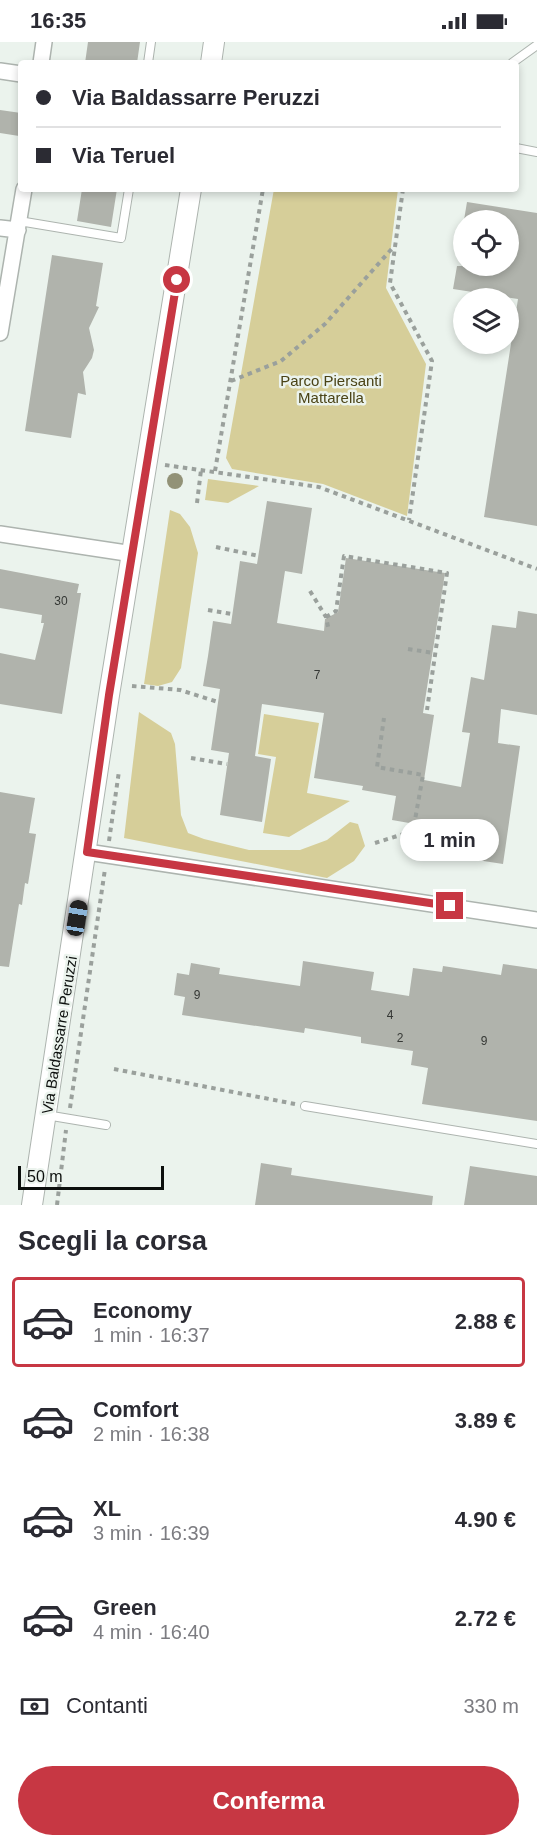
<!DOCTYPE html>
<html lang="it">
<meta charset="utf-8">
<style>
:root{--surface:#fff;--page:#f7f7f7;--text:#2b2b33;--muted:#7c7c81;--line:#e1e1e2;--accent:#c73743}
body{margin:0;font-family:Arial,sans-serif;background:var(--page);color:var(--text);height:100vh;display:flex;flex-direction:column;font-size:22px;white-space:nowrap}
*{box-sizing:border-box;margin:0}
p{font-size:20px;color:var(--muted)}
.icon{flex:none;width:33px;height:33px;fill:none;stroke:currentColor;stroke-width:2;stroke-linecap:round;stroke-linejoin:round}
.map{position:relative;height:1163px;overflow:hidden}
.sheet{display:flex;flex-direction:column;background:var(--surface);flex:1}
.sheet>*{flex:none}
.guide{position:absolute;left:18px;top:18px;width:501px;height:132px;border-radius:6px;box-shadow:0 3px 9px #0003;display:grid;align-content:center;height:132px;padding:0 18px;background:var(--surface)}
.controls{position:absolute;left:453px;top:168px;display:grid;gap:12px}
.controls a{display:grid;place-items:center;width:66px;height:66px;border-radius:50%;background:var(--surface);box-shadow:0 3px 9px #0003;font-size:30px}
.scale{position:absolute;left:18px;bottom:15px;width:146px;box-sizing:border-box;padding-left:6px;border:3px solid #0c0f0d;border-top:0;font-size:16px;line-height:21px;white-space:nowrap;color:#0c0f0d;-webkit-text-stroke:4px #ebf3ed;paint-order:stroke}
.end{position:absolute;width:27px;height:27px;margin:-14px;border:8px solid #c73743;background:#fff;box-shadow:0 0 0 3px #fff}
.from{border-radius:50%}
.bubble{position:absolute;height:42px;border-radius:21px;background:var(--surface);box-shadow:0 3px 9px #0003;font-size:20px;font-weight:700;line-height:42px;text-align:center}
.car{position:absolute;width:18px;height:36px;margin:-18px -9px;border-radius:8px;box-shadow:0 0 4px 2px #0007;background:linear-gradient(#222 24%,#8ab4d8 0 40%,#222 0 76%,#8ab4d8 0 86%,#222 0)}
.guide b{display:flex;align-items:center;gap:21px;height:57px;font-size:22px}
.guide b+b{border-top:2px solid var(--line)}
.guide i{width:15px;height:15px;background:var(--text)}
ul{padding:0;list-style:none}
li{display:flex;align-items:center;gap:18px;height:90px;margin:0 12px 9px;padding:0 6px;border:3px solid transparent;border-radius:6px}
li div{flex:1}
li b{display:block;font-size:22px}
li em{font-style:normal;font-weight:700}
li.selected{border-color:var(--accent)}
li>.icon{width:54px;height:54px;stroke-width:1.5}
h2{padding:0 18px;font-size:27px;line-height:72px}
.pay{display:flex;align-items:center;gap:15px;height:66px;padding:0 18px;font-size:22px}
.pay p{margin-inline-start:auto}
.button{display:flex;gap:12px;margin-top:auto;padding:12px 18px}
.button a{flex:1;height:69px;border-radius:36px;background:var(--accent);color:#fff;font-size:24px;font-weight:700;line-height:69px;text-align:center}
.status{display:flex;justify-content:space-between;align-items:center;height:42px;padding:0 30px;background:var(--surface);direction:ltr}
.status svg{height:16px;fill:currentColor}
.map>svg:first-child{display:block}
.green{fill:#d6ce99}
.building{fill:#b0b3ac}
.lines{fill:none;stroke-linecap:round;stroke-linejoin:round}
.service-casing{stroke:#adb4af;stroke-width:10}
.minor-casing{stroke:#adb4af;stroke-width:18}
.tertiary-casing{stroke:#adb4af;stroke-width:22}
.path{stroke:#9aa09c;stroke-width:4;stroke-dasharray:4.5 4.5;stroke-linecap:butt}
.service{stroke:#fff;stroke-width:8}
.minor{stroke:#fff;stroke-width:15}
.tertiary{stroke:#fff;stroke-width:20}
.tree{fill:#929277}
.route{stroke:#c73743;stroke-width:8}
.labels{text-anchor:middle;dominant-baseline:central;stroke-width:5;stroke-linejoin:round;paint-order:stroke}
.number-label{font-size:12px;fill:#353835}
.park-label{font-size:15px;fill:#4a4316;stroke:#ebf3ed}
.street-label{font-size:15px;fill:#0c0f0d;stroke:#ebf3ed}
</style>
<div class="status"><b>16:35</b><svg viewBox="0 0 49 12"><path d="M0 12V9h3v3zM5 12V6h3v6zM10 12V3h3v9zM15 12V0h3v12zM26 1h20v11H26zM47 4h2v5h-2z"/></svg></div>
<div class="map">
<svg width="537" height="1163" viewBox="0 0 537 1163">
<rect width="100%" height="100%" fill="#ebf3ed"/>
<path class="green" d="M274 147H398L386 246 426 322 407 474 323 442 232 427 226 416Z
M208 437 259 444 228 461 205 458Z
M170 468 180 472 190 485 198 511 181 626 172 640 158 644 144 642Z
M139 670 171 691 175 702 181 773 188 791 204 797 249 808H300L327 798 350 780 358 782 365 804 354 819 327 836 124 796Z
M264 672 319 681 307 751 350 759 289 795 263 791 276 715 258 712Z"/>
<path class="building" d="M88 0H140L137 21H85Z
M0 68 21 71 19 94 0 91Z
M82 147H117L111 185 77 179Z
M467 160 537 171V484L484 475 518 257 453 247 457 224H508V178H464Z
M52 213 103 221 96 264 99 265 89 286 94 308 92 316 83 330 86 353 78 351 71 396 25 389Z
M267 459 312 466 302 532 285 529 277 581 324 589 325 577 338 570 346 516 445 531 423 671 434 673 424 738 461 745 470 691 462 690 471 635 484 638 492 583 516 586 518 569 537 572V673L501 667 498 701 520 704 503 822 451 814 455 789 392 778 396 754 362 748 363 744 314 736 324 671 262 662 255 714 271 717 262 780 220 773 229 711 211 708 220 647 203 644 208 614 213 579 231 582 240 519 257 522Z
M0 527 79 542 77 551H81L62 672 0 662V611L35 618 44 581H41L42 573 0 566Z
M0 750 35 756 29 791 36 792 28 842 25 841 22 863 19 862 9 925 0 924Z
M303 919 374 930 371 948 409 954 413 926 442 930 443 924 501 933 503 922 537 927V1079L422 1062 428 1026 411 1023 413 1009 361 1001V995L305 986 304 991 182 973 185 955 174 953 177 931 189 933 191 921 220 926 219 932 300 944Z
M261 1121 292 1126 291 1133 433 1154 432 1163H255Z
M470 1124 537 1134V1163H464Z"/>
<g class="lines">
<g class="service-casing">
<path id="service" d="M148 21 151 0
M512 21 537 3
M516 106 537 110
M19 179 121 196 129 147
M305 1064 537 1102
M46 1073 106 1083"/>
</g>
<g class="minor-casing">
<path id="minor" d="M41 21 44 0
M0 29 21 32
M0 186 18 188
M0 291 24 147
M0 492 133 512
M87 810 537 878"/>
</g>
<g class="tertiary-casing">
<path id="tertiary" d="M211 21 214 0
M32 1163 109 653 191 147"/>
</g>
<path class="path" d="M403 147 390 241 432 319 409 478
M231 339 281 319 325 282 396 202
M165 423 319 445 537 527
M215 429 263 147
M197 461 201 428
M216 505 259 514
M310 549 326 575 329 589
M208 568 232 572
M326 575 336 569 344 514 447 531 427 668
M408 607 434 611
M132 644 180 648 218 660
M191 716 227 722
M109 799 119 729
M375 801 413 789 423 733 377 725 384 676
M114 1027 295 1062
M70 1066 105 827
M57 1163 66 1088"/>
<use href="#service" class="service"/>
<use href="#minor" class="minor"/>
<use href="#tertiary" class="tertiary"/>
</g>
<circle class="tree" cx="175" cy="439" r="8"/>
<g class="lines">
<path class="route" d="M177 238 109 653 87 810 450 864"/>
</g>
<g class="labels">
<g class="number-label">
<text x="61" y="559">30</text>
<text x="317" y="633">7</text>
<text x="197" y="953">9</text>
<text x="390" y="973">4</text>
<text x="400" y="996">2</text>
<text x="484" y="999">9</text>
</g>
<g class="park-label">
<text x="331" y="338">Parco Piersanti<tspan x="331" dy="17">Mattarella</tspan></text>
</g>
<g class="street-label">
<text transform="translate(59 993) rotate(-81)">Via Baldassarre Peruzzi</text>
</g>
</g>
</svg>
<div class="controls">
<a><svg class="icon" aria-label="locate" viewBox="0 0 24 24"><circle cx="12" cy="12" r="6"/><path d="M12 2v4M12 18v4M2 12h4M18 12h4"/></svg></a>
<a><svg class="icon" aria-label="layers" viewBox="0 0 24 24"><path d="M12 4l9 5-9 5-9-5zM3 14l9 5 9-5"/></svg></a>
</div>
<div class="scale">50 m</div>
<i class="end from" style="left:177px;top:238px"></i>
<i class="end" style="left:450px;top:864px"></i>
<div class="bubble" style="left:400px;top:777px;width:99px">1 min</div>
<i class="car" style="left:77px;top:876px;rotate:9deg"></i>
<div class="guide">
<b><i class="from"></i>Via Baldassarre Peruzzi</b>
<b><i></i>Via Teruel</b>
</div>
</div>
<section class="sheet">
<h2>Scegli la corsa</h2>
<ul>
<li class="selected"><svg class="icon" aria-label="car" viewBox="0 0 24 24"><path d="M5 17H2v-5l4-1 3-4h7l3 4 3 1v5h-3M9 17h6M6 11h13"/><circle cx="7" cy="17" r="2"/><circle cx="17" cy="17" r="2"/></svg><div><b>Economy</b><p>1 min · 16:37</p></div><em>2.88 €</em></li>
<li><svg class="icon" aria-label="car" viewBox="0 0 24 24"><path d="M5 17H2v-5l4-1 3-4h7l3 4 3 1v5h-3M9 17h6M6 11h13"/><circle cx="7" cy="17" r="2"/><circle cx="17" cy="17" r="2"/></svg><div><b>Comfort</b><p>2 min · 16:38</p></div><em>3.89 €</em></li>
<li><svg class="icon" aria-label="car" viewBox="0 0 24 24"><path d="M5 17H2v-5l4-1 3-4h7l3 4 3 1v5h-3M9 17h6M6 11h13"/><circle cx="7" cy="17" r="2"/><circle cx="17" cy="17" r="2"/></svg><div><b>XL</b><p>3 min · 16:39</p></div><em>4.90 €</em></li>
<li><svg class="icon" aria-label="car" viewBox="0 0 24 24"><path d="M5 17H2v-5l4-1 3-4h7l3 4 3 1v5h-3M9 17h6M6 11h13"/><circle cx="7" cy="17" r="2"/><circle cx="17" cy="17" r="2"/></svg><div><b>Green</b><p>4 min · 16:40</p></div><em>2.72 €</em></li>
</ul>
<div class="pay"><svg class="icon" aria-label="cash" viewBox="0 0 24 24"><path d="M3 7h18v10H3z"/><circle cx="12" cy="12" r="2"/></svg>Contanti<p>330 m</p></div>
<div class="button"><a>Conferma</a></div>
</section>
